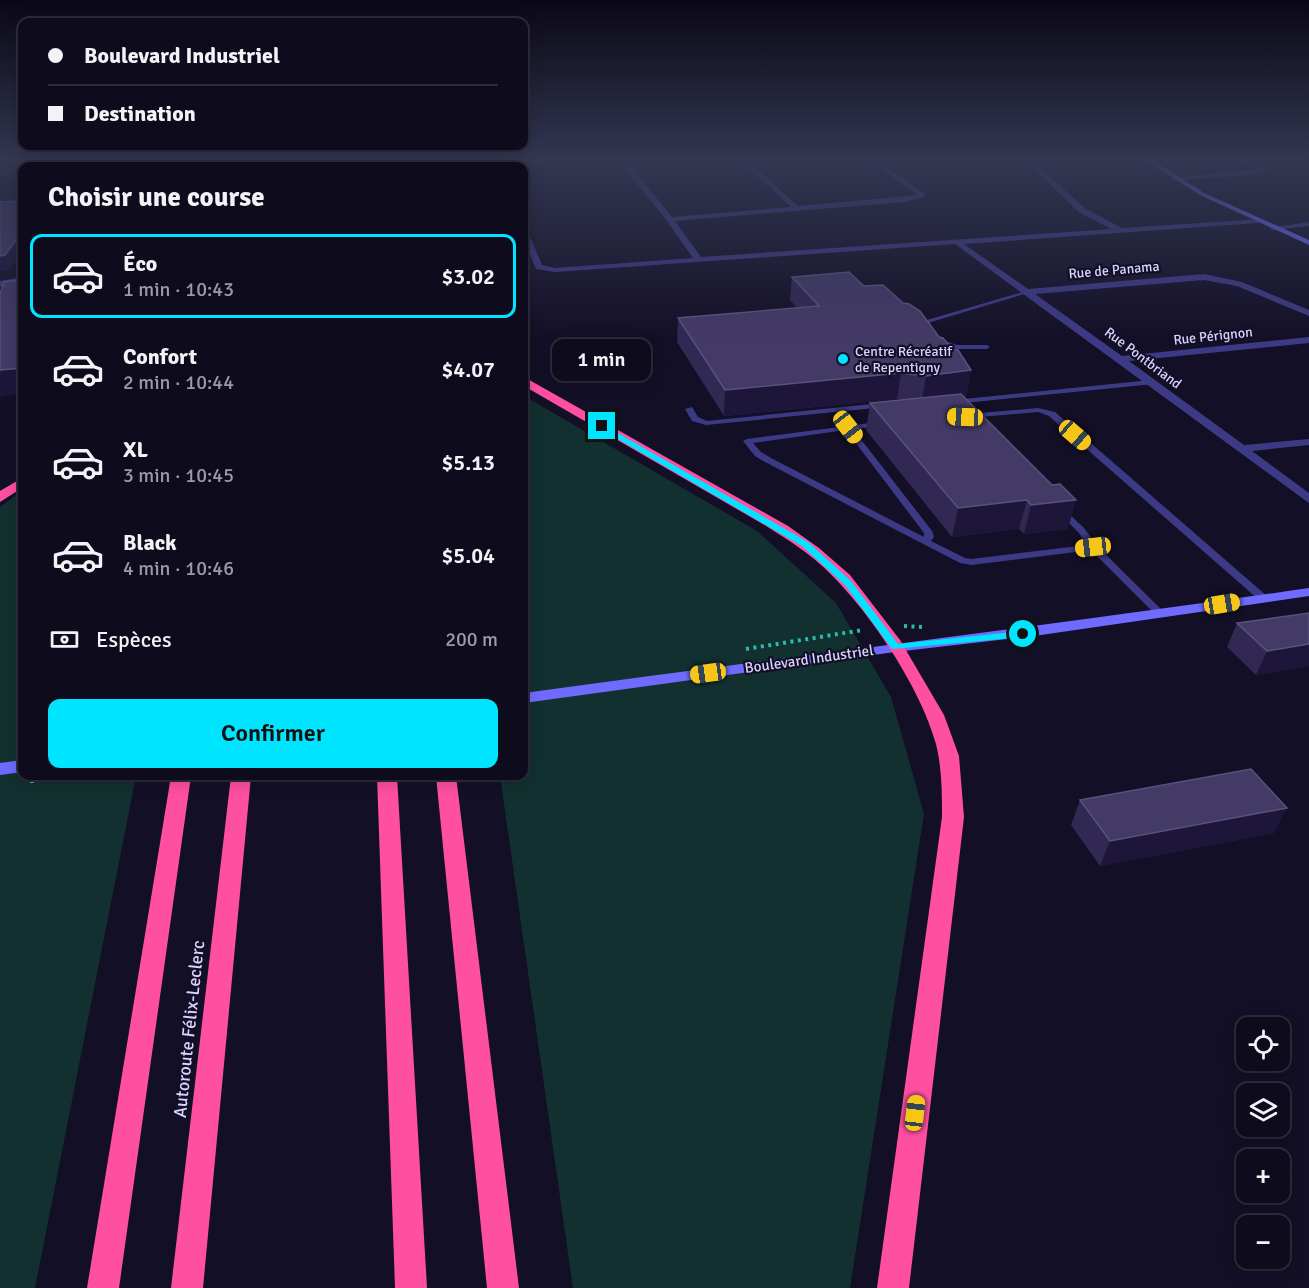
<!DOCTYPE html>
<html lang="fr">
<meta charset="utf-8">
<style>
:root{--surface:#0e0b1c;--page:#1c1929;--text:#f1f3f6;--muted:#9b9ba3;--line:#2e2b3b;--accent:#00e5ff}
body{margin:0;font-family:Signika,sans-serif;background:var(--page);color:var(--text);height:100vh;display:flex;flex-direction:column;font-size:22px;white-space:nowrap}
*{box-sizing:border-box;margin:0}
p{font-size:20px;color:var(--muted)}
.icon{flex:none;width:33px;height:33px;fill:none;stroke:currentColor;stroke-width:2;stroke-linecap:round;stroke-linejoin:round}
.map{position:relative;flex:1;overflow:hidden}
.details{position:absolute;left:18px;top:162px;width:510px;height:618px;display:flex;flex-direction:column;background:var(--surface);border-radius:12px;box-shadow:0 3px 15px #0003,0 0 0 2px var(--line)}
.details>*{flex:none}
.banner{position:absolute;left:18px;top:18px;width:510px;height:132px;border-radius:12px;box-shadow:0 3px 15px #0003,0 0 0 2px var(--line);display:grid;align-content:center;height:132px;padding:0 30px;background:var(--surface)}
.fabs{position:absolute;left:1236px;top:1017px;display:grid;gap:12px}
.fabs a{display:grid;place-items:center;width:54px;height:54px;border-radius:12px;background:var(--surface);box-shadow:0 3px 15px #0003,0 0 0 2px var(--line);font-size:30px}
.end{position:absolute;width:27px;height:27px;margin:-14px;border:8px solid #00e5ff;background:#111;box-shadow:0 0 0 3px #111}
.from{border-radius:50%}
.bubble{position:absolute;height:42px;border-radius:12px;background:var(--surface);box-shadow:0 3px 15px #0003,0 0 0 2px var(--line);font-size:20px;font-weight:600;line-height:42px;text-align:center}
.car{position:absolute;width:18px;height:36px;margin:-18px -9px;border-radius:8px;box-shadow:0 0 4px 2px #0007;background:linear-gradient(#f5c518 24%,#345 0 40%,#f5c518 0 76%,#345 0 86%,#f5c518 0)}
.banner b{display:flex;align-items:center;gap:21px;height:57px;font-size:22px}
.banner b+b{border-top:2px solid var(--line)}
.banner i{width:15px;height:15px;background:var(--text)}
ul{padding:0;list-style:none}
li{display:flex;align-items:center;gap:18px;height:84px;margin:0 12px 9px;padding:0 18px;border:3px solid transparent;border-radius:12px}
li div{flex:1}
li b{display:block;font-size:22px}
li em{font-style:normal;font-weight:600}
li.current{border-color:var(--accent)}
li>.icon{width:54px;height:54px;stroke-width:1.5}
h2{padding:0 30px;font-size:27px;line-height:72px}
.pay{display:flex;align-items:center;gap:15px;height:66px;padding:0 30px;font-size:22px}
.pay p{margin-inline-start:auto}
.action{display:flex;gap:12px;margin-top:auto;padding:12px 30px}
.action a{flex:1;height:69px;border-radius:12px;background:var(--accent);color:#111;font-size:24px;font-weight:600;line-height:69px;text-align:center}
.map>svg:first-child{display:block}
.green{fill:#12302f}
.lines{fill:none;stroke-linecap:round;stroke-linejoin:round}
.path-far1{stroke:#2fb8b0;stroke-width:4;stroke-dasharray:3 4.5;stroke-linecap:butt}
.path{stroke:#2fb8b0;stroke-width:4.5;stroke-dasharray:4 5;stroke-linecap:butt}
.lane{fill:#3d3a85;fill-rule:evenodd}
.street{fill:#3d3a85;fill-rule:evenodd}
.secondary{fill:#6f6bff;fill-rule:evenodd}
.highway{fill:#ff4fa3;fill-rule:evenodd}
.wall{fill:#312854}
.shaded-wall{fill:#1d163a}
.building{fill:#433a66;stroke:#5a527e;stroke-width:1.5}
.route{fill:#00e5ff}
.poi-dot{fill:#00e5ff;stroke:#130f26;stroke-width:2}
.labels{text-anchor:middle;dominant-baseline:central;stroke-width:4.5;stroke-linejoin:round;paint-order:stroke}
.far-street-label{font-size:14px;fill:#d9d4ff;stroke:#130f26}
.far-poi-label{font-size:14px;fill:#d9d4ff;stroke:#130f26;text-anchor:start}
.street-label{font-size:15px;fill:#d9d4ff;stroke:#130f26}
.near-street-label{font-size:18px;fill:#d9d4ff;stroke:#130f26}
</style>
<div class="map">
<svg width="1309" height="1288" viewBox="0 0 1309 1288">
<rect width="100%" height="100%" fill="#130f26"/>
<path class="green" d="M524 396 757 531 836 603 891 697 924 814 850 1288H573L500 776H524Z
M22 491V776H136L35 1288H0V507Z"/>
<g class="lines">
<path class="path-far1" d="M904 626 923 627
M746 649 863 630"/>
<path class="path" d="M30 781 68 776"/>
<path class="lane" d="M230 158H234L232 166H228Z
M144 163 146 165 114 166 112 165Z
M1026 291 1031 292 931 322 926 327V333L921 332 920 327 927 320Z
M936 338 957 345H987L990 347 987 349H956L934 341V339Z
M1151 380 1155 382 1154 384 954 404 950 402 954 400Z
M882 403 886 405 885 407 706 425 692 421 685 409 692 407 698 417 707 421Z
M1038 408 1055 412 1267 596 1268 598 1267 600H1259L1049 416 1038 412 968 418 964 416 968 414Z
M878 422H881V426L853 429 932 531 934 537 931 541 965 558 971 559 1087 545 1079 533 1056 510 1057 508H1063L1085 529 1096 545 1166 614 1165 616H1157L1091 550 971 565 960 563 765 462 755 456 743 441 747 439ZM846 430 924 533V537L771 458 761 452 753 443Z"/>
<path class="street" d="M115 158H121L116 166H110Z
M488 158H494L497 166H491Z
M617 158H624L672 217 791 207 738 158H745L798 206 918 195 866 158H874L925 194 924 197 904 202 675 221 701 257 1112 229 1080 213 1022 158H1029L1086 209 1122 228 1261 219 1258 223 964 244 1028 289 1204 274 1242 282 1309 310V316L1237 286 1204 280 1035 294 1122 356 1309 337V343L1129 361 1244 445 1309 439V445L1252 451 1309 493V503L955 244 555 272 536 269 524 240V230L528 232 542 265 555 268 693 258 667 221Z
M1234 158H1244L1268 169 1254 175 1173 180 1170 178 1259 169Z
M1309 222V226L1273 230 1269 228Z
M22 277V282L0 287V281Z"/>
<path class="secondary" d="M1142 158H1150L1204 193 1309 240V245L1200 195Z
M1309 588V596L1041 635 895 652 524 703V693C786 657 1048 626 1309 588Z
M22 760V772L0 775V763Z"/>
<path class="highway" d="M266 158H274L272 166H266Z
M300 158H308L307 166H301Z
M353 158H361L360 166H354Z
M387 158H395L396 166H390Z
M524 377 788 526 819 548 850 575 900 640 944 715 959 756 964 817 909 1288H877L942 817C942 793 942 768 936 744 920 686 866 605 821 565 803 549 782 536 761 523L524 386Z
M22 478V488L0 502V491Z
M171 776H191L119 1288H87Z
M231 776H251L203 1288H171Z
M377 776H397L427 1288H395Z
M436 776H456L519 1288H487Z"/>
</g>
<path class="wall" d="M792 277 864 286 939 337 971 370 966 396 963 397 1068 529 1024 534 1019 529 952 537 866 430 870 403 904 400 897 399 724 416 677 342 678 318 797 308 790 300Z
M1309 613V666L1256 675 1227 647 1237 623Z
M1080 800 1274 833 1100 866 1071 825Z"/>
<path class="shaded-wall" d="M0 158H8V159L0 167Z
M78 158H91L85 166H72Z
M210 158H217L214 166 208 163Z
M22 232V254L10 270 0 271V256Z
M22 368V394L0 396V370Z
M971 370 966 396 922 402 926 376Z
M901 373 897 399 724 416 725 390Z
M1027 500 1019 529 952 537 958 508Z
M1076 500 1068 529 1024 534 1031 505Z
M1309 644V666L1256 675 1267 651Z
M1287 808 1274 833 1100 866 1110 841Z"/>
<path class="building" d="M57 158H78L72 166H51Z
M160 158H210L208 163 229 162 228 166H145H157Z
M22 194V232L5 255 0 256V202L17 201Z
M849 272 864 286 883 285 903 303 909 304 920 311 939 337 943 338 953 350H958L971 370 926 376 901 373 725 390 678 318 819 306 792 277Z
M22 280V368L0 370V294L4 282Z
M961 394 1052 485 1060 484 1076 500 1031 505 1027 500 958 508 870 403Z
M1309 613V644L1267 651 1237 623Z
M1251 769 1287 808 1110 841 1080 800Z"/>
<linearGradient id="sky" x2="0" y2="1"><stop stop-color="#0a0815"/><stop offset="0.47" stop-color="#333752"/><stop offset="1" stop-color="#333752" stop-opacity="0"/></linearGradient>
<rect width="1309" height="339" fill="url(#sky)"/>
<path class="route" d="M602 424 808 542 851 581 898 644 1023 631 1028 634 1023 637 892 649 845 585 802 546 599 428Z"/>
<circle class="poi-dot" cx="843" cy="359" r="6"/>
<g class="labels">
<g class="far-street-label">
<text transform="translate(1114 270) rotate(-5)">Rue de Panama</text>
<text transform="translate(1213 336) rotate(-6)">Rue Pérignon</text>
<text transform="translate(1143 358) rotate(37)">Rue Pontbriand</text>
</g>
<g class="far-poi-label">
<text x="855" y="351">Centre Récréatif<tspan x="855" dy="16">de Repentigny</tspan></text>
</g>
<g class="street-label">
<text transform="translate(809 659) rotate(-8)">Boulevard Industriel</text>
</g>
<g class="near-street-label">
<text transform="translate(189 1029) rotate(-84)">Autoroute Félix-Leclerc</text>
</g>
</g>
</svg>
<div class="fabs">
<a><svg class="icon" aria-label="locate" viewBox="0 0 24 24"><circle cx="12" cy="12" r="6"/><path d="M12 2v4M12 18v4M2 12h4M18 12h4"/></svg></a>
<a><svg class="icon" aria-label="layers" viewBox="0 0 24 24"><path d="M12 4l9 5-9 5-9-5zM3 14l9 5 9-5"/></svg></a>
<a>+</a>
<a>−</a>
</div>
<i class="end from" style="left:1023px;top:634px"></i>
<i class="end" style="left:602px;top:426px"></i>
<div class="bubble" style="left:552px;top:339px;width:99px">1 min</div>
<i class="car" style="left:965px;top:417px;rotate:272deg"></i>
<i class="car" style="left:848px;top:427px;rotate:142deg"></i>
<i class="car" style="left:1075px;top:435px;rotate:131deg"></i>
<i class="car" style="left:1093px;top:547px;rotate:263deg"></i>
<i class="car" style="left:1222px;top:604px;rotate:81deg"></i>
<i class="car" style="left:708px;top:673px;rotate:262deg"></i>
<i class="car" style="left:915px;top:1113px;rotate:7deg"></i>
<div class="banner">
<b><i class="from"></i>Boulevard Industriel</b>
<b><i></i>Destination</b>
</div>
<section class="details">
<h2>Choisir une course</h2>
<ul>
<li class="current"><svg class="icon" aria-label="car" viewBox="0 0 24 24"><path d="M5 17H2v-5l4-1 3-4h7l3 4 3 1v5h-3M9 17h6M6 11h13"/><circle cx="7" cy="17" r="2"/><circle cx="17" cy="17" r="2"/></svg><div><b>Éco</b><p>1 min · 10:43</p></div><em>$3.02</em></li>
<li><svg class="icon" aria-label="car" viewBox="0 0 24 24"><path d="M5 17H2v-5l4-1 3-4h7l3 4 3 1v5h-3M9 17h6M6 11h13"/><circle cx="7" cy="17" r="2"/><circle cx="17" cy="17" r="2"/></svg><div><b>Confort</b><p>2 min · 10:44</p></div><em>$4.07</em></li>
<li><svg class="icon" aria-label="car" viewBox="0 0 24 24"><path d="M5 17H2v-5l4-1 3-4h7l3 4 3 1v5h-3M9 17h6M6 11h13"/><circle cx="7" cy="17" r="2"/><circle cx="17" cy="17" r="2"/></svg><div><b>XL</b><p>3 min · 10:45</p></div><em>$5.13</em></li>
<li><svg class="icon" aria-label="car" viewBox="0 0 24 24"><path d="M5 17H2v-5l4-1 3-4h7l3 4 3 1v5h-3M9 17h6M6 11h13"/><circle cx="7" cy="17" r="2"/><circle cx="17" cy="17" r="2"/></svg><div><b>Black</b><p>4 min · 10:46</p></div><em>$5.04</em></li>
</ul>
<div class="pay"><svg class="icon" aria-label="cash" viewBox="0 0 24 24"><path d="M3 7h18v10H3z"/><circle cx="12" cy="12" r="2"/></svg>Espèces<p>200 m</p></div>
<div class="action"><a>Confirmer</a></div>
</section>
</div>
